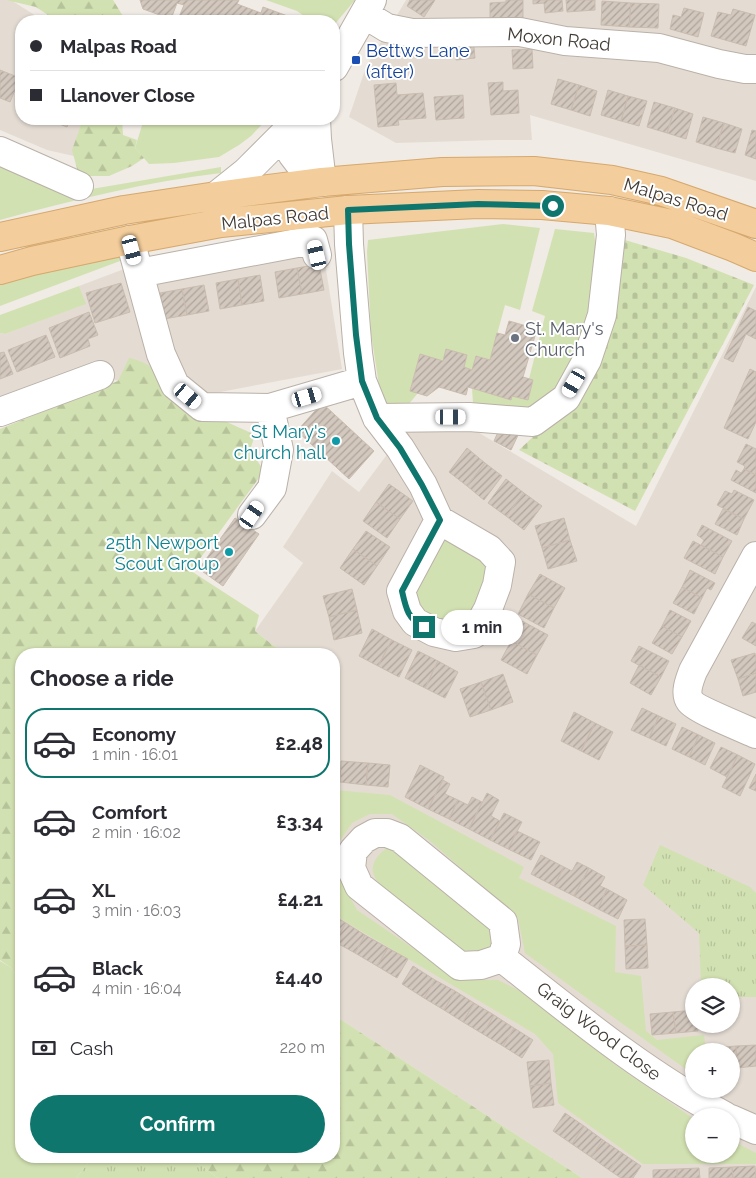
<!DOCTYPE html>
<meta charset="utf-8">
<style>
:root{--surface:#fff;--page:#f2f2f3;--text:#2b2b33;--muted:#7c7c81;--line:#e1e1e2;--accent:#0f766e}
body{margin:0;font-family:Raleway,sans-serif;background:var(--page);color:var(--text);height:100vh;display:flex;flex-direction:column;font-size:19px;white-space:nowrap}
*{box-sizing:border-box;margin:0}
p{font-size:16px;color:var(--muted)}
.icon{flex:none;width:28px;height:28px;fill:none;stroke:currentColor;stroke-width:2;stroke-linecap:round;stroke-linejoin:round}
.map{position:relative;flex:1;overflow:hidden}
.drawer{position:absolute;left:15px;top:648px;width:325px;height:515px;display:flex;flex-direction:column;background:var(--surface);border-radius:20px;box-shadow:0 1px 4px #0004}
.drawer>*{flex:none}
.banner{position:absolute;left:15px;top:15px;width:325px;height:110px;border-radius:20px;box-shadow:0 1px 4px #0004;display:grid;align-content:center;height:110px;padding:0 15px;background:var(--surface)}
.controls{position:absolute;left:685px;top:978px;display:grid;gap:10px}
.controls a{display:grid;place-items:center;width:55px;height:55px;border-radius:50%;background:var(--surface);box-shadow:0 1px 4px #0004;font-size:25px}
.end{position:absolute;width:22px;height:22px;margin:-11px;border:6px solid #0f766e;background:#fff;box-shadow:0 0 0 2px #fff}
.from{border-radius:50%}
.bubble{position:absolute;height:35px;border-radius:18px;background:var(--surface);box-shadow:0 1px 4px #0004;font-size:16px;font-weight:700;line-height:35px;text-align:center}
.car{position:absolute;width:15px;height:30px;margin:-15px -8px;border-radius:6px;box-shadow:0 0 4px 1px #0007;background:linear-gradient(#fff 24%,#345 0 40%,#fff 0 76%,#345 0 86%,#fff 0)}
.banner b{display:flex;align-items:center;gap:18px;height:48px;font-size:19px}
.banner b+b{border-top:1px solid var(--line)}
.banner i{width:12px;height:12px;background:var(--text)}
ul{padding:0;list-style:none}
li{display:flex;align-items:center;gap:15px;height:70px;margin:0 10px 8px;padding:0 5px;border:2px solid transparent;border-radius:20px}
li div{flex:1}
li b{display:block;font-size:19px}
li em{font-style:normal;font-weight:700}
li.on{border-color:var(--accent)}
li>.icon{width:45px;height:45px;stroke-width:1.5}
h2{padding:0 15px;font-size:22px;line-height:60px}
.pay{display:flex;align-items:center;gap:12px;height:55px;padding:0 15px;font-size:19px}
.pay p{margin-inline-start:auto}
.button{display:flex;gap:10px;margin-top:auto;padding:10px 15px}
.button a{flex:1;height:58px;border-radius:30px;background:var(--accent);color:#fff;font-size:20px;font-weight:700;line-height:58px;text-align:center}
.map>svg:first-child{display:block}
.residential{fill:#e4dcd3;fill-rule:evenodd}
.green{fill:#d2e1b1}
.forest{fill:url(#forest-firs)}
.cemetery{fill:url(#cemetery-stones)}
.park{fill:url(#park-tufts)}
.building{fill:url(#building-hatch);stroke:#cabcaf}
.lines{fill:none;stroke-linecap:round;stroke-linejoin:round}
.minor-casing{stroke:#bab1a8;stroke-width:30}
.major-casing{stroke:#d6a86d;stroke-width:30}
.minor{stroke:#fff;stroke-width:28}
.major{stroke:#f3cd9b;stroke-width:28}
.route{stroke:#0f766e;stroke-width:6}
.transit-dot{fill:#1a4fb4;stroke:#fff;stroke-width:2}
.worship-dot{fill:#6b7280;stroke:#fff;stroke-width:2}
.culture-dot{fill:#0f9aa8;stroke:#fff;stroke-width:2}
.labels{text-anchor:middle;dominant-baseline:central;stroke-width:4;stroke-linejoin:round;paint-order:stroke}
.street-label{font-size:18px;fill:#423b35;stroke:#fff}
.transit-label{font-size:18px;fill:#164399;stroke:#fff;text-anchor:start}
.worship-label{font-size:18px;fill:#5b616d;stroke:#fff;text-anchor:start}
.culture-label{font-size:18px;fill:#0d838f;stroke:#fff;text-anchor:end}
</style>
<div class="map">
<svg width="756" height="1178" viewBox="0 0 756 1178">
<defs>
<pattern id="forest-firs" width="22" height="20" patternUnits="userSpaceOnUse" patternTransform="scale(1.25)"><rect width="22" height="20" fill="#d2e1b1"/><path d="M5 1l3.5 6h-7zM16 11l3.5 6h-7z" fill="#b6c299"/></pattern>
<pattern id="cemetery-stones" width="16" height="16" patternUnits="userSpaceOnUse" patternTransform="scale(1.25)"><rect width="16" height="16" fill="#d2e1b1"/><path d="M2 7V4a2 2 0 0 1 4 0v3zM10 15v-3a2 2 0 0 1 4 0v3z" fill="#b6c299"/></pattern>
<pattern id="park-tufts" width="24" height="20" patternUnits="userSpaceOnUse" patternTransform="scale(1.25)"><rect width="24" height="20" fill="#d2e1b1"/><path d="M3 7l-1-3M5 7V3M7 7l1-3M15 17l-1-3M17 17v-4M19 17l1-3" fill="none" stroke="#b6c299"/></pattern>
<pattern id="building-hatch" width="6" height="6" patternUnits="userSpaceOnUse" patternTransform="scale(1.25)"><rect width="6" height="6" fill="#d3c8be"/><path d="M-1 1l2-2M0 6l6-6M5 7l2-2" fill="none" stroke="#ada49b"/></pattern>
</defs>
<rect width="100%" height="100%" fill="#f0ebe5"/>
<path class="residential" d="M0 0H15L14 2 44 21H21V119H95L105 163 47 150 0 130Z
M406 0H756V181L530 115 532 140H497L396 143 349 117 366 67Z
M320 232 342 369 199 396 118 381 81 367 0 396V333L5 334 85 304 79 286 148 260Z
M756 287V1178H582L334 1015V654H284L255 631 303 563 283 547 332 471 359 492 409 425 471 428 636 526ZM694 986H731V1024H694ZM694 1051H731V1089H694ZM694 1116H731V1154H694Z"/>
<path class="green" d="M266 0H355L334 25V21H306L307 18 297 11Z
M144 119H267L251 136 239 145 219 157 174 163 149 164 135 148Z
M0 165 74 192 221 167V173C146 182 73 200 0 220Z
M503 224 540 228 520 310 505 305 490 360 477 356 472 370 464 367 467 355 446 349 443 361 420 354 410 391 418 393 408 405H382L371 333 367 252 368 240Z
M555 229 594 233 600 277 587 335 549 403 530 415 497 413 473 403 472 388 511 400 512 396 528 400 533 381 529 379 545 316 532 311Z
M120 252 128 258 0 306V281Z
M79 286 86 304 5 334 0 333V315Z
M454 538 485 555 491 579 461 629 417 609V588L440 543Z
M334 790 390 795 524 867 519 878 616 926 615 972 641 976 646 1031 657 1040 704 1035 706 1051H694V1075L588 999 525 953 518 918 430 841 392 814H370L352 823 339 842V877L357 910 460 980H498L518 990 617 1066 694 1119V1154H731V1140L756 1153V1164H643L558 1103 553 1054 535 1034 334 915Z
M389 847 495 928 492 946 483 952 461 954C437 934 412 915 389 893 384 888 376 882 374 875 369 863 380 852 389 847Z
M0 961 10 967 21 980V1156H94L76 1178H0Z"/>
<path class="forest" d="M6 0H113L126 21H57L36 7Z
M85 119H122L123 135 137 140 135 148 144 158 132 166 109 176H79L72 150 82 122Z
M129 358C154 361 192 399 213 414 226 423 242 428 255 435L250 450 264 471 191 571 259 615 255 631 284 654H21V980L10 967 0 960V429L118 381Z
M334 1015 582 1178H218L188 1156H334Z"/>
<path class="cemetery" d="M618 238 686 258 754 285 635 511 519 450 569 403Z"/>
<path class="park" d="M660 845 750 887 756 893V997H731V986H701L699 933 643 885Z
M94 1156H188L218 1178H76Z"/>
<path class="building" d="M140 0H239L237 4 261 13 263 7 293 18 292 21H180L179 17 184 5 177 3 171 19 143 9Z
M410 0H435L424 17 407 6Z
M506 0H523V18L490 19V3L506 2Z
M533 0H562L563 11 545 13 544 3 533 4Z
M566 0H595V10L567 12Z
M602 1 631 3 629 27 601 25Z
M631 3 659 4 658 28 629 27Z
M684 8 704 13 698 37 670 29 673 15 681 17Z
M733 9 755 15 746 46 711 36 718 12 731 15Z
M473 37 475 58 456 60 454 39Z
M532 49 533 68 513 69 512 50Z
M0 70 20 78 10 102 0 98Z
M558 79 579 85 571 110 551 104Z
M503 82V91L518 90 519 113 491 115 488 83Z
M396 83 397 95 423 93 426 118 398 120 399 125 378 127 374 85Z
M579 85 597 91 590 116 571 110Z
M608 90 628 96 621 121 601 115Z
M463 95 464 118 436 120 434 97Z
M628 96 647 101 639 126 621 121Z
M654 102 675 108 667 133 647 127Z
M675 108 693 114 686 139 667 133Z
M703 117 724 123 716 148 696 142Z
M46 119H70L67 127Z
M724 123 742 129 735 153 716 148Z
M752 130 756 131V159L745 155Z
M319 264 324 290 302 294 297 268Z
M297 268 302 294 279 298 275 272Z
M260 275 264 301 242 305 238 279Z
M238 279 242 305 220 309 216 283Z
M121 283 130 312 95 323 86 293Z
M204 285 209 311 187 315 182 289Z
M182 289 187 315 164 319 160 293Z
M748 307 756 311V339L746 334 733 362 724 358Z
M89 312 98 335 88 339 90 346 60 358 49 328Z
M509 321 537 329 523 377 533 380 528 400 512 396 511 400 468 387 466 395 439 387 427 396 410 391 420 354 443 361 446 349 467 355 464 367 472 370 476 356 490 360 497 333 505 335Z
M46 335 55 357 17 372 8 350Z
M4 352 13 374 0 379V353Z
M750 369 756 372V422L748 439 724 428Z
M322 403 374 451 349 479 297 431Z
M502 423 520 431 511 450 494 441Z
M746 444 756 449V475L744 469 745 466 737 462Z
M467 448 485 463 467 486 449 472Z
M485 463 502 476 484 500 467 486Z
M744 469 756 475V493L731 480 736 470 741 473Z
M506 479 524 493 506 516 488 503Z
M389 484 413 501 400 519 376 502Z
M734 490 754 500 744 519 717 505 725 491 732 494Z
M524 493 542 506 524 530 506 516Z
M376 502 400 519 387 538 363 521Z
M723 509 744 519 737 535 715 524Z
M235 518 259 534 223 586 199 569Z
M564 518 570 540 542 548 535 526Z
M702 525 732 541 723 557 701 545 704 540 697 535Z
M366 531 390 547 377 566 353 549Z
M570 540 577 561 548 569 542 548Z
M693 541 723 557 715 574 684 558Z
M353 549 377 566 364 585 340 568Z
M690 570 715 583 711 590 707 588 702 598 682 587Z
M540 574 565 588 554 608 528 594Z
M682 587 702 598 694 614 673 603Z
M352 589 357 610 329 617 323 596Z
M528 594 554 608 544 628 518 614Z
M357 610 362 633 334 640 329 617Z
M670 610 691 621 682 637 662 626Z
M522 621 548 635 537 655 511 641Z
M752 622 756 624V646L742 638Z
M662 626 682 637 672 654 652 643Z
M372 629 392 640 378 666 359 656Z
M392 640 412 650 399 677 378 666Z
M511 641 537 655 527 674 501 660Z
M639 646 669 661 661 677 631 661Z
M418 651 438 661 425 688 405 678Z
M755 653 756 658V673L738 679 731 660Z
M438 661 458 672 445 698 425 688Z
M639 665 661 677 651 695 630 683Z
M756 673V692L743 696 738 679Z
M503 674 513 702 491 710 481 682Z
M481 682 491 710 470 717 460 689Z
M642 708 659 716 649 738 631 730Z
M574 712 595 723 581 751 561 741Z
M659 716 676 724 666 746 649 738Z
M595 723 613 732 599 760 581 751Z
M682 727 699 735 689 757 672 749Z
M699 735 715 743 705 765 689 757Z
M721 747 738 755 727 777 710 768Z
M738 755 755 764 740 796 722 787Z
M341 761 368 763 366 785 340 782Z
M368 763 390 765 388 787 366 785Z
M420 765 444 777 428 809 405 797Z
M756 774V791L749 788Z
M443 780 450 784 445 794 458 800 449 819 428 809Z
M487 793 499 800 491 816 500 821 490 840 469 829Z
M472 797 482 802 469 829 449 819 458 800 468 805Z
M504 813 522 822 508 849 490 840Z
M517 831 540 842 531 860 508 849Z
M541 855 564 867 554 886 531 874Z
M577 862 589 868 574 896 554 886 564 867 572 871Z
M589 868 605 877 600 886 607 889 598 909 574 896Z
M607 889 627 900 618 919 598 909Z
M334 916 346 923 335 942 334 941Z
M645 919 647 945 625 946 624 920Z
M346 923 365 935 355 953 335 942Z
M365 935 388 948 377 966 355 953Z
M647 945 648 968 626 969 625 946Z
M388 948 408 959 397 978 377 966Z
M413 966 435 980 424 998 402 984Z
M435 980 455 991 444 1010 424 998Z
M455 991 474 1003 463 1022 444 1010Z
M474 1003 494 1015 483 1034 463 1022Z
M694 1010V1024H697L698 1031 676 1033 673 1012Z
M673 1012 676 1033 652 1035 650 1014Z
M494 1015 514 1028 503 1046 483 1034Z
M514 1028 533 1040 522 1058 503 1046Z
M756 1045V1066L737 1068 736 1046Z
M736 1046 737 1068H731V1051H713V1048Z
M549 1060 551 1083 530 1086 527 1062Z
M551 1083 554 1105 533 1108 530 1086Z
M565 1113 584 1126 572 1144 553 1131Z
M584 1126 603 1140 591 1157 572 1144Z
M603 1140 622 1153 609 1170 591 1157Z
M622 1153 641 1166 633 1178H621L609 1170Z
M755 1166 756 1178H733L732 1167Z
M732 1167 733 1178H709V1168Z
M699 1168 700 1178H677V1169Z
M677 1169V1178H653V1170Z"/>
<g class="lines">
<g class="minor-casing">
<path id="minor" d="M364 14 387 28 412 33 520 32 565 41 659 48 719 64 745 69H756
M334 67 372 0
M316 119 317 139 322 182
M292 125V154L302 167 322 182
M0 151 79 186
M216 196 246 172 299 119
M348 210 349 244 358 353 362 381 377 418 400 448 423 485 439 520 489 549 501 562 497 585 488 609 474 634 456 637 434 632 415 622 407 611 401 591 439 520
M130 240 161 354 175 385 202 407 270 408
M139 273 313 240 317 255
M0 412 100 375
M377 418 469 417 533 422 566 398 587 360 602 315 611 235 609 211
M252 515 272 488 279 450 270 408 362 381
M756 556 693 671C690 679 684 693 690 701 695 709 745 729 756 734
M375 833H387L400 838 503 922 506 944 502 958 481 965 460 966 359 886 351 868 353 851 364 839Z
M502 958C573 1014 644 1073 725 1116
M731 1119 756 1130"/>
</g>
<g class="major-casing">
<path id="major" d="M0 237 124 210 216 196 322 182 442 172 534 171 612 180 661 191 756 224
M0 270 32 261 130 240 221 223 348 210 478 204 542 205 609 211 672 224 733 247 756 257"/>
</g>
<use href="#minor" class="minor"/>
<use href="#major" class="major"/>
</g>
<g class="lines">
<path class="route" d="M424 627C408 619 406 609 402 591L440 520 422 485 400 448 377 418 362 381 356 335 349 244 348 210 478 204 553 206"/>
</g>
<rect class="transit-dot" x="351" y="55" width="10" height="10" rx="2.5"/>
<circle class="worship-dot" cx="515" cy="338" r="5"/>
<g class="culture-dot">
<circle cx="336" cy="441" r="5"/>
<circle cx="229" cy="552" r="5"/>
</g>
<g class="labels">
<g class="street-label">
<text transform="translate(559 39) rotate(6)">Moxon Road</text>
<text transform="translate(676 199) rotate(17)">Malpas Road</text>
<text transform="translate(275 218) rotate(-6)">Malpas Road</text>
<text transform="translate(599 1031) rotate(37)">Graig Wood Close</text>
</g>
<g class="transit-label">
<text x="366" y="50">Bettws Lane<tspan x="366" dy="21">(after)</tspan></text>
</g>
<g class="worship-label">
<text x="525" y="328">St. Mary's<tspan x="525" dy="21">Church</tspan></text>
</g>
<g class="culture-label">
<text x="326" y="431">St Mary's<tspan x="326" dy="21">church hall</tspan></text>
<text x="219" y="542">25th Newport<tspan x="219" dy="21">Scout Group</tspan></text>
</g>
</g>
</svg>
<div class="controls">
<a><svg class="icon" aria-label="layers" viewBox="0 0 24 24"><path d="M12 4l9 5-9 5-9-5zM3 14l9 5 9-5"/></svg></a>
<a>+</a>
<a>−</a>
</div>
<i class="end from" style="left:553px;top:206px"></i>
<i class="end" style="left:424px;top:627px"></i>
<div class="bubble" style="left:441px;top:610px;width:82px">1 min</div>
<i class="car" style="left:132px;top:250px;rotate:165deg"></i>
<i class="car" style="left:317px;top:255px;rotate:347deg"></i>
<i class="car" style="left:574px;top:383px;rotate:210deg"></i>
<i class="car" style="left:188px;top:396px;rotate:130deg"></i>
<i class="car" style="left:307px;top:397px;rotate:74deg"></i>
<i class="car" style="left:451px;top:417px;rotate:90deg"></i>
<i class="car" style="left:252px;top:515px;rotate:35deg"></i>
<div class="banner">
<b><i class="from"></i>Malpas Road</b>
<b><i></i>Llanover Close</b>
</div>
<section class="drawer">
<h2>Choose a ride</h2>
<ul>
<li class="on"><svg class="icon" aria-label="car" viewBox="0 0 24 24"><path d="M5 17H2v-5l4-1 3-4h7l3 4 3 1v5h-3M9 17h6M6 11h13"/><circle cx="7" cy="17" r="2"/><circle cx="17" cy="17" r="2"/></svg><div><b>Economy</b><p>1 min · 16:01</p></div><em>£2.48</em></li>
<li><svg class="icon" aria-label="car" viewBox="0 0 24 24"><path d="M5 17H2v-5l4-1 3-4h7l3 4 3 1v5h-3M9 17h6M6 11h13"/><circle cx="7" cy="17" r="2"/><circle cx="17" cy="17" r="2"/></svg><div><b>Comfort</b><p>2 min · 16:02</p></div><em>£3.34</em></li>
<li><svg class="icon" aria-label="car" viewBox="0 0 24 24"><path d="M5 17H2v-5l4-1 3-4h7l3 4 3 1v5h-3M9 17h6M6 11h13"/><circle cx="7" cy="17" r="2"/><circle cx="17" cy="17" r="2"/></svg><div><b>XL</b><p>3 min · 16:03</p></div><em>£4.21</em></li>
<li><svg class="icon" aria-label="car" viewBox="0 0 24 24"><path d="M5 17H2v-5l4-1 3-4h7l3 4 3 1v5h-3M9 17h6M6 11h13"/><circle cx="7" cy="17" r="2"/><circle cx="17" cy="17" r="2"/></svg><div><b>Black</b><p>4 min · 16:04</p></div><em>£4.40</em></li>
</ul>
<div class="pay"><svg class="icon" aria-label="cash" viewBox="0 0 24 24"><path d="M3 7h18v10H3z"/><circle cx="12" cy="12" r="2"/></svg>Cash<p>220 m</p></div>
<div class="button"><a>Confirm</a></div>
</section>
</div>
